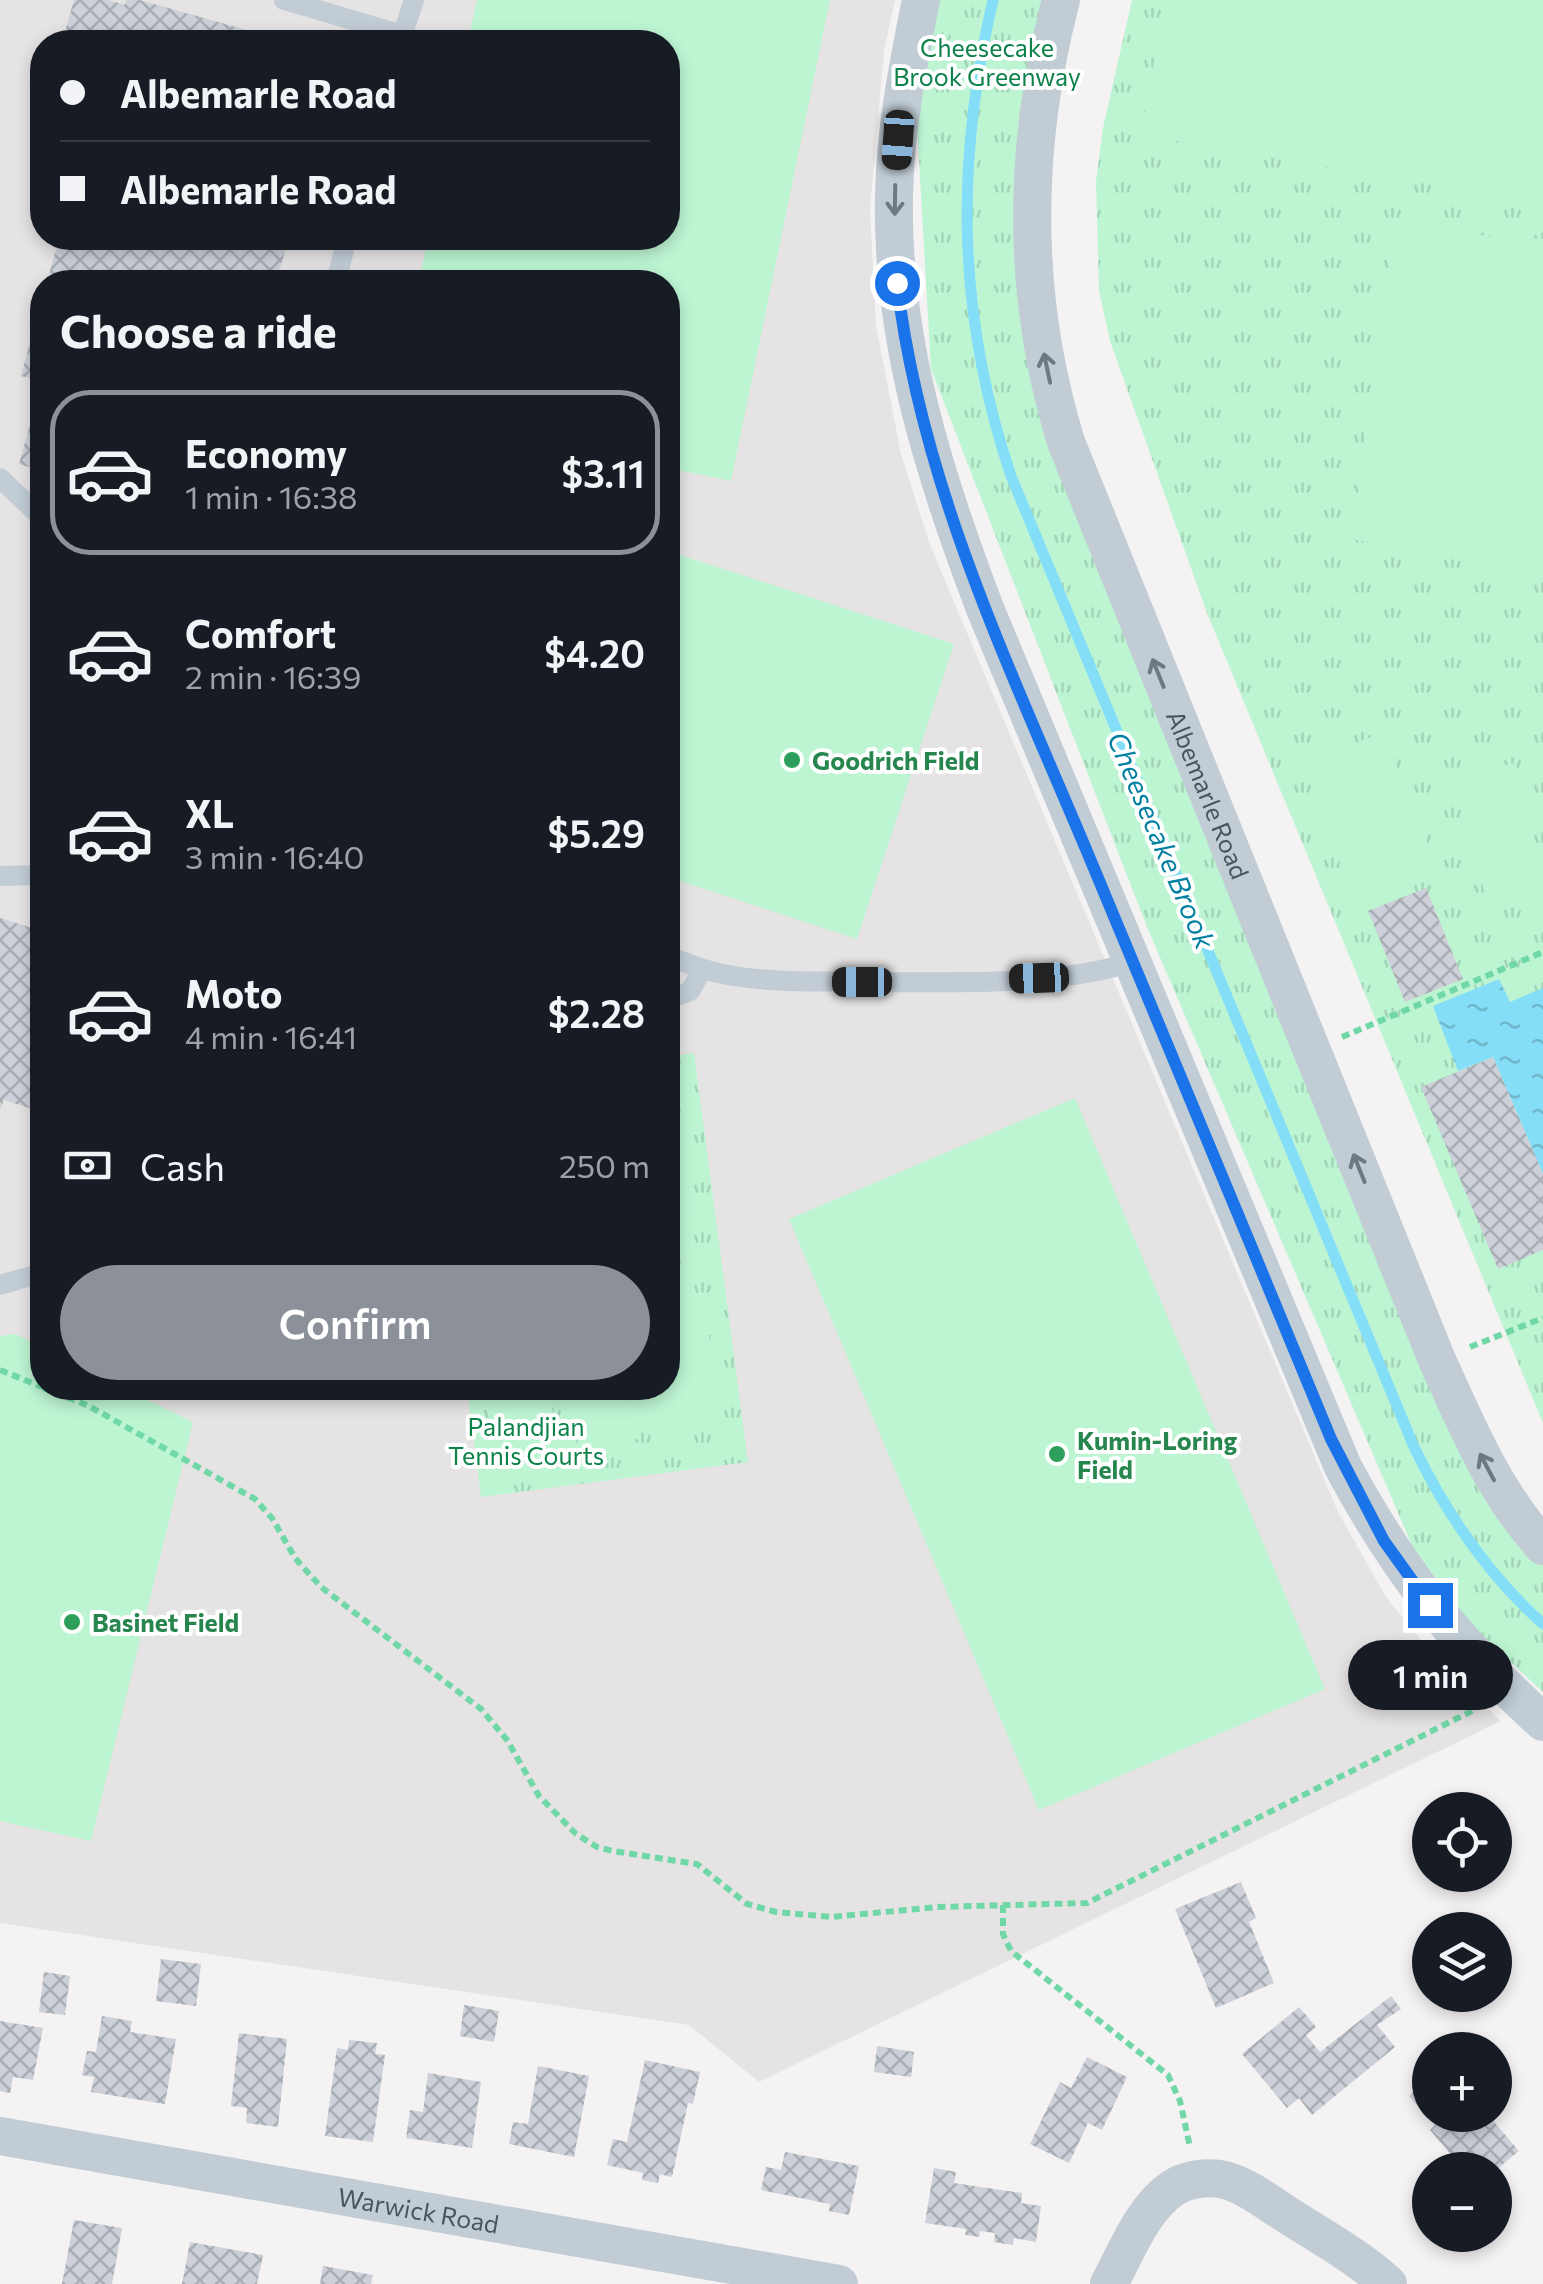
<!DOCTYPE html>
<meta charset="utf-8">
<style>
:root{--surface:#171b24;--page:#242831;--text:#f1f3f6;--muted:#9ea1a6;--line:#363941;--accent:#8c9099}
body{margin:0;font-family:Commissioner,sans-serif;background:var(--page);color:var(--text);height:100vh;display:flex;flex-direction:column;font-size:38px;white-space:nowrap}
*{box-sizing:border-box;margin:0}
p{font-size:32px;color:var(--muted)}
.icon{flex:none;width:55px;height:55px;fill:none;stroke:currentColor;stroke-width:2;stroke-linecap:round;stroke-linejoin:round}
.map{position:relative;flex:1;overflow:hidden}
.panel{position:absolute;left:30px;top:270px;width:650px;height:1130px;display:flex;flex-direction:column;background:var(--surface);border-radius:40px;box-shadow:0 5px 15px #0003}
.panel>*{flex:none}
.hud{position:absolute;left:30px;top:30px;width:650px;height:220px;border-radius:40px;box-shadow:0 5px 15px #0003;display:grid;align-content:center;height:220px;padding:0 30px;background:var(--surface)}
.controls{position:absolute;left:1412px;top:1792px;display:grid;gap:20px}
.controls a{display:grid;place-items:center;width:100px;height:100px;border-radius:50%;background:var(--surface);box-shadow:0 5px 15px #0003;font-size:50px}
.end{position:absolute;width:45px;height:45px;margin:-22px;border:12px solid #1a73e8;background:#fff;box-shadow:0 0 0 5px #fff}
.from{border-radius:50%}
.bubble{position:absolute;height:70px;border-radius:35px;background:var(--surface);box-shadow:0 5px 15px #0003;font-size:32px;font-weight:600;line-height:70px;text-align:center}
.car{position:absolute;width:30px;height:60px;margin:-30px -15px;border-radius:12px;box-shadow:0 0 8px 2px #0007;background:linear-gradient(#222 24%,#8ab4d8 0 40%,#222 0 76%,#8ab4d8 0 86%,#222 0)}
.hud b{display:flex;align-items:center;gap:35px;height:95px;font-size:38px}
.hud b+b{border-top:2px solid var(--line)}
.hud i{width:25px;height:25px;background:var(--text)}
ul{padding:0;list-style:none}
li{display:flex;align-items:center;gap:30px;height:165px;margin:0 20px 15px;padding:0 10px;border:5px solid transparent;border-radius:40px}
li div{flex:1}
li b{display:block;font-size:38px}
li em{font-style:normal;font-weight:600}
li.on{border-color:var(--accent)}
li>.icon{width:90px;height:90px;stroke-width:1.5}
h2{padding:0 30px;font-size:45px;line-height:120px}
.pay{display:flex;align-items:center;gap:25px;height:110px;padding:0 30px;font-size:38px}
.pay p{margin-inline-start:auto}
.action{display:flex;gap:20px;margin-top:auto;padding:20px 30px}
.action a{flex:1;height:115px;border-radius:60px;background:var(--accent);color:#fff;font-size:40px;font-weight:600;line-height:115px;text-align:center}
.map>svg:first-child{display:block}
.education{fill:#e5e3e3;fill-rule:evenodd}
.park{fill:url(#park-tufts)}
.garden{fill:#bdf5d3}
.water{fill:url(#water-ripples)}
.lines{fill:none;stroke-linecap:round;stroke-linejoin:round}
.stream{stroke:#85def7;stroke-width:11}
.building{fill:url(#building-cross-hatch)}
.path{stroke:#70d8a6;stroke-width:6;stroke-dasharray:8 5;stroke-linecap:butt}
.service{stroke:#c1ccd5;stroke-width:20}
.minor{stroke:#c1ccd5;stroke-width:38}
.oneway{stroke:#6c7984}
.route{stroke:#1a73e8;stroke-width:12}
.leisure-dot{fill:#2e9e5b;stroke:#fff;stroke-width:4}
.labels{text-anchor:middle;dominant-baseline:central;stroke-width:8;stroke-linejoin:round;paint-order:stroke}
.park-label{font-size:25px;fill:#0c8249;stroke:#fff}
.leisure-label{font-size:25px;font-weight:bold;fill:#27864d;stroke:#fff;text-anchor:start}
.street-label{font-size:25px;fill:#475562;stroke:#fff}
.water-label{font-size:28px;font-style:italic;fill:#037fa2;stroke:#fff}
</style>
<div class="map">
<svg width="1543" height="2284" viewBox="0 0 1543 2284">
<defs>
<pattern id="park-tufts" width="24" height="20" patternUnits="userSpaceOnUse" patternTransform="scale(2.5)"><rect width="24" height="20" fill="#bdf5d3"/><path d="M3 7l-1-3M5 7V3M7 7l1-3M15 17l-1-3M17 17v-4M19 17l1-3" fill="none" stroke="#a4d4b8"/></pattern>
<pattern id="water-ripples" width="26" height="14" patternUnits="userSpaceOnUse" patternTransform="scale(2.5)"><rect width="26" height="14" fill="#85def7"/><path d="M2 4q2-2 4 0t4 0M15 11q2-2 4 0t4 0" fill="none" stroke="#6fb7cb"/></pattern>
<pattern id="building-cross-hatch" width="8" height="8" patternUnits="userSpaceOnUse" patternTransform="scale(2.5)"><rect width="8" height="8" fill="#cdd0d8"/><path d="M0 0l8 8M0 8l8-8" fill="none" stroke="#a8acb3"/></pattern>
</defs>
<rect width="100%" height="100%" fill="#f4f2f2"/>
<path class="education" d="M0 0H895L884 51 870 209 876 326 901 454 930 545 1338 1512 1386 1597 1444 1668 1501 1721 759 2082 689 2025 0 1923ZM42 42H668V238H42ZM42 282H668V1388H42Z"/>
<path class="park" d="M935 0H1064L1038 106 1058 416 1437 1360 1543 1546V1692L1476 1630 1414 1550 1147 927 931 369 917 125Z
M1132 0H1543V1423L1207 613 1110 341 1099 291 1096 181 1103 128Z
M694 1053 748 1462 481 1497 467 1388H668V1057Z"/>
<path class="garden" d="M477 0H830L731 481 668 468V282H419L428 238H668V42H468Z
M1165 0H1543V204L1141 135Z
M1394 230 1543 239V578L1352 539Z
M668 551 954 644 857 939 668 877Z
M1383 733 1438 869 1353 899 1303 762Z
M1513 763 1543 871V893L1489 908 1453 780Z
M678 1094 695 1226 668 1230V1095Z
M1075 1098 1325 1689 1039 1810 789 1219Z
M704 1297 721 1430 660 1437 654 1388H668V1302Z
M15 1334 42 1347V1388H123L193 1422 91 1841 0 1821V1336Z
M488 1388H550L557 1450 497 1458Z
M571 1388H632L639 1439 578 1447Z"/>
<path class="water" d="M1499 979 1510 1002 1543 988V1174L1493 1057 1458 1071 1433 1006Z"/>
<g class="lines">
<path class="stream" d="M993 0C955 164 957 315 1011 476L1414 1447C1447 1515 1487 1574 1543 1624"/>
</g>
<path class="building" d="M74 0H108L125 5 126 0H140L289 42H62Z
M59 238H289L276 282H47Z
M41 302H42V381L21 376Z
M41 386H42V471L19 464Z
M1426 888 1463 979 1405 1002 1368 911Z
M0 918 42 931V1112L4 1100 0 1109Z
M1493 1057 1543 1174V1250L1498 1269 1421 1087Z
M1241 1882 1256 1918 1249 1922 1274 1983 1216 2008 1175 1909Z
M161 1959 201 1964 196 2006 156 2001Z
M44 1972 70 1976 65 2015 39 2012Z
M1391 1996 1401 2009 1377 2025 1395 2047 1312 2115 1299 2098 1287 2108 1242 2054 1299 2007 1316 2027 1306 2035 1320 2052Z
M464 2005 499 2011 494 2042 460 2036Z
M102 2016 132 2021 130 2032 176 2039 165 2104 91 2092 94 2077 82 2075 87 2051 96 2052Z
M0 2021 43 2028 33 2080 13 2077 10 2093 0 2091Z
M239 2033 287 2039 278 2127 246 2123 247 2108 231 2106Z
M349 2040 377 2043 375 2054 385 2055 373 2142 325 2136 337 2048 348 2050Z
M877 2046 914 2052 911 2077 874 2072Z
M1087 2057 1127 2077 1102 2130 1088 2123 1069 2163 1030 2144 1060 2082 1071 2088Z
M645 2060 700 2072 693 2104 688 2103 672 2177 660 2174 658 2183 642 2180 643 2173 607 2165 613 2139 627 2142Z
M538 2066 589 2076 574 2157 509 2144 513 2122 528 2124Z
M428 2073 481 2082 472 2148 406 2138 410 2110 423 2112Z
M1430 2078V2115H1488L1519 2151 1496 2170H1464L1430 2130 1435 2125 1409 2096Z
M785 2152 859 2166 849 2215 829 2211 830 2204 761 2190 766 2167 781 2170Z
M934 2168 956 2172 954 2183 1022 2193 1021 2203 1041 2206 1036 2242 1014 2238 1013 2245 994 2242 995 2233 980 2231 979 2237 965 2235 966 2229 925 2223Z
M74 2220 122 2228 112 2284H62Z
M190 2242 263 2255 257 2284H182Z
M323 2266 373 2275 371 2284H320Z"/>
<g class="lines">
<path class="path" d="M1342 1037 1543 952
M1470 1347 1543 1318
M0 1370 42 1387
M43 1388 87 1405 255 1499 272 1518 295 1558 321 1587 481 1709 507 1740 539 1796 576 1834 597 1847 613 1851 697 1864 747 1904 776 1912 832 1917 937 1907 1087 1903 1476 1709
M1003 1905V1934L1011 1951 1168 2075 1180 2101 1190 2147"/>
<path class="service" d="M284 0 403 35
M400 42 414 0
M336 282 347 238
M0 478 42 518
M0 876 42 875
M668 956C689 964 711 973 734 976 777 983 822 981 865 982 945 982 1060 987 1134 961
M668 1000 690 991 703 969
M0 1285 42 1273"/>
<g class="minor">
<path d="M921 0C908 65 895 130 894 196 891 341 935 478 986 611L1343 1467C1399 1571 1455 1642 1543 1722"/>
<path id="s1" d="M1061 0C1022 149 1021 295 1066 442L1437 1360C1467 1426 1494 1492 1543 1546"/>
<path id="s2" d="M0 2136 839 2284"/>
<path d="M1109 2284C1126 2253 1142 2209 1173 2188 1187 2179 1208 2176 1225 2180 1247 2186 1267 2202 1286 2214 1320 2236 1357 2256 1388 2284"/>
</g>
</g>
<defs><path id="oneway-shaft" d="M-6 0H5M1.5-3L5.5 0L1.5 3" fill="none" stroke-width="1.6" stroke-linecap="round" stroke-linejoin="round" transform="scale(2.5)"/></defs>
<g class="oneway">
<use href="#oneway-shaft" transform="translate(895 200) rotate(91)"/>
<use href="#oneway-shaft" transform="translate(1047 368) rotate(-102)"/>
<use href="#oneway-shaft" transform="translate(1158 673) rotate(-112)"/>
<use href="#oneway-shaft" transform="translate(1359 1168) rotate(-112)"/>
<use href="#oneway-shaft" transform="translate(1487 1467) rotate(-118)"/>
</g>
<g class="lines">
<path class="route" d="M897 283C921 485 1010 668 1088 854 1170 1048 1250 1244 1331 1439L1384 1541 1430 1605"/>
</g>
<g class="leisure-dot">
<circle cx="792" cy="760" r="10"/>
<circle cx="1057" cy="1454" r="10"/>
<circle cx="72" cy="1622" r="10"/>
</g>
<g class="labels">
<g class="park-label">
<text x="987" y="47">Cheesecake<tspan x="987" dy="29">Brook Greenway</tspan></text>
<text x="526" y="1426">Palandjian<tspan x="526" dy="29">Tennis Courts</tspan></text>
</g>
<g class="leisure-label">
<text x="812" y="760">Goodrich Field</text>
<text x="1077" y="1440">Kumin-Loring<tspan x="1077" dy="29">Field</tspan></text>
<text x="92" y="1622">Basinet Field</text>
</g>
<g class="street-label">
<text stroke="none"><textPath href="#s1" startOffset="828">Albemarle Road</textPath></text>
<text stroke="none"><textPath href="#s2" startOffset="425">Warwick Road</textPath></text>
</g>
<g class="water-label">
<text transform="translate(1162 840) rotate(67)">Cheesecake Brook</text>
</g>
</g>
</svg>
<div class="controls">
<a><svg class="icon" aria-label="locate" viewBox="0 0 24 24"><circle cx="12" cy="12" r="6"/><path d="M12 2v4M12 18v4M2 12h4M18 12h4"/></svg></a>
<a><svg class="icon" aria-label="layers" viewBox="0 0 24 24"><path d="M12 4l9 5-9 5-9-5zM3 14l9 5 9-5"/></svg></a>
<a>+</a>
<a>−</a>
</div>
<i class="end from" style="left:897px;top:283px"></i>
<i class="end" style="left:1430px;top:1605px"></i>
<div class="bubble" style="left:1348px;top:1640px;width:165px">1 min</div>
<i class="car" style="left:898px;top:140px;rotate:184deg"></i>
<i class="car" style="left:1039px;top:978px;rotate:268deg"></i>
<i class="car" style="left:862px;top:982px;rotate:270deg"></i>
<div class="hud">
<b><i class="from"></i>Albemarle Road</b>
<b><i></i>Albemarle Road</b>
</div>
<section class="panel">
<h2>Choose a ride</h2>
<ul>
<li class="on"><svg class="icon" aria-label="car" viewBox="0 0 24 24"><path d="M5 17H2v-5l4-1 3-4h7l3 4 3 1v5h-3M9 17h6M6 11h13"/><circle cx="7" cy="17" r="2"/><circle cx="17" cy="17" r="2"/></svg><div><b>Economy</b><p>1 min · 16:38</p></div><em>$3.11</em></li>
<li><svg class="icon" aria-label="car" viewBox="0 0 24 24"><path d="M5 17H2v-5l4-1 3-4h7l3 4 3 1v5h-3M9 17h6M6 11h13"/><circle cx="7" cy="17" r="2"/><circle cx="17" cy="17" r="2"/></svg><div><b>Comfort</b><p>2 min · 16:39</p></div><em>$4.20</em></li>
<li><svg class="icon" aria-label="car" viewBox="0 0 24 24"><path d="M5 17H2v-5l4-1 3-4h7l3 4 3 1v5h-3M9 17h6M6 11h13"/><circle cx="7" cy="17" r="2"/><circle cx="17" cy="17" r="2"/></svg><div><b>XL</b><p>3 min · 16:40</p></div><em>$5.29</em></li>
<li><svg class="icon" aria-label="car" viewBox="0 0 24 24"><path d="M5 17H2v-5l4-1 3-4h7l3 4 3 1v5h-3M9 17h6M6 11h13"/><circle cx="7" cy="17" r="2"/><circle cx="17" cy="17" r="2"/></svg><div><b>Moto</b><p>4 min · 16:41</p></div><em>$2.28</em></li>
</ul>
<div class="pay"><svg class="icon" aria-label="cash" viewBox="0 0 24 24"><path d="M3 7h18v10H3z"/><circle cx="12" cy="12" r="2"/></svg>Cash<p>250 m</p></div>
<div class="action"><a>Confirm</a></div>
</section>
</div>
